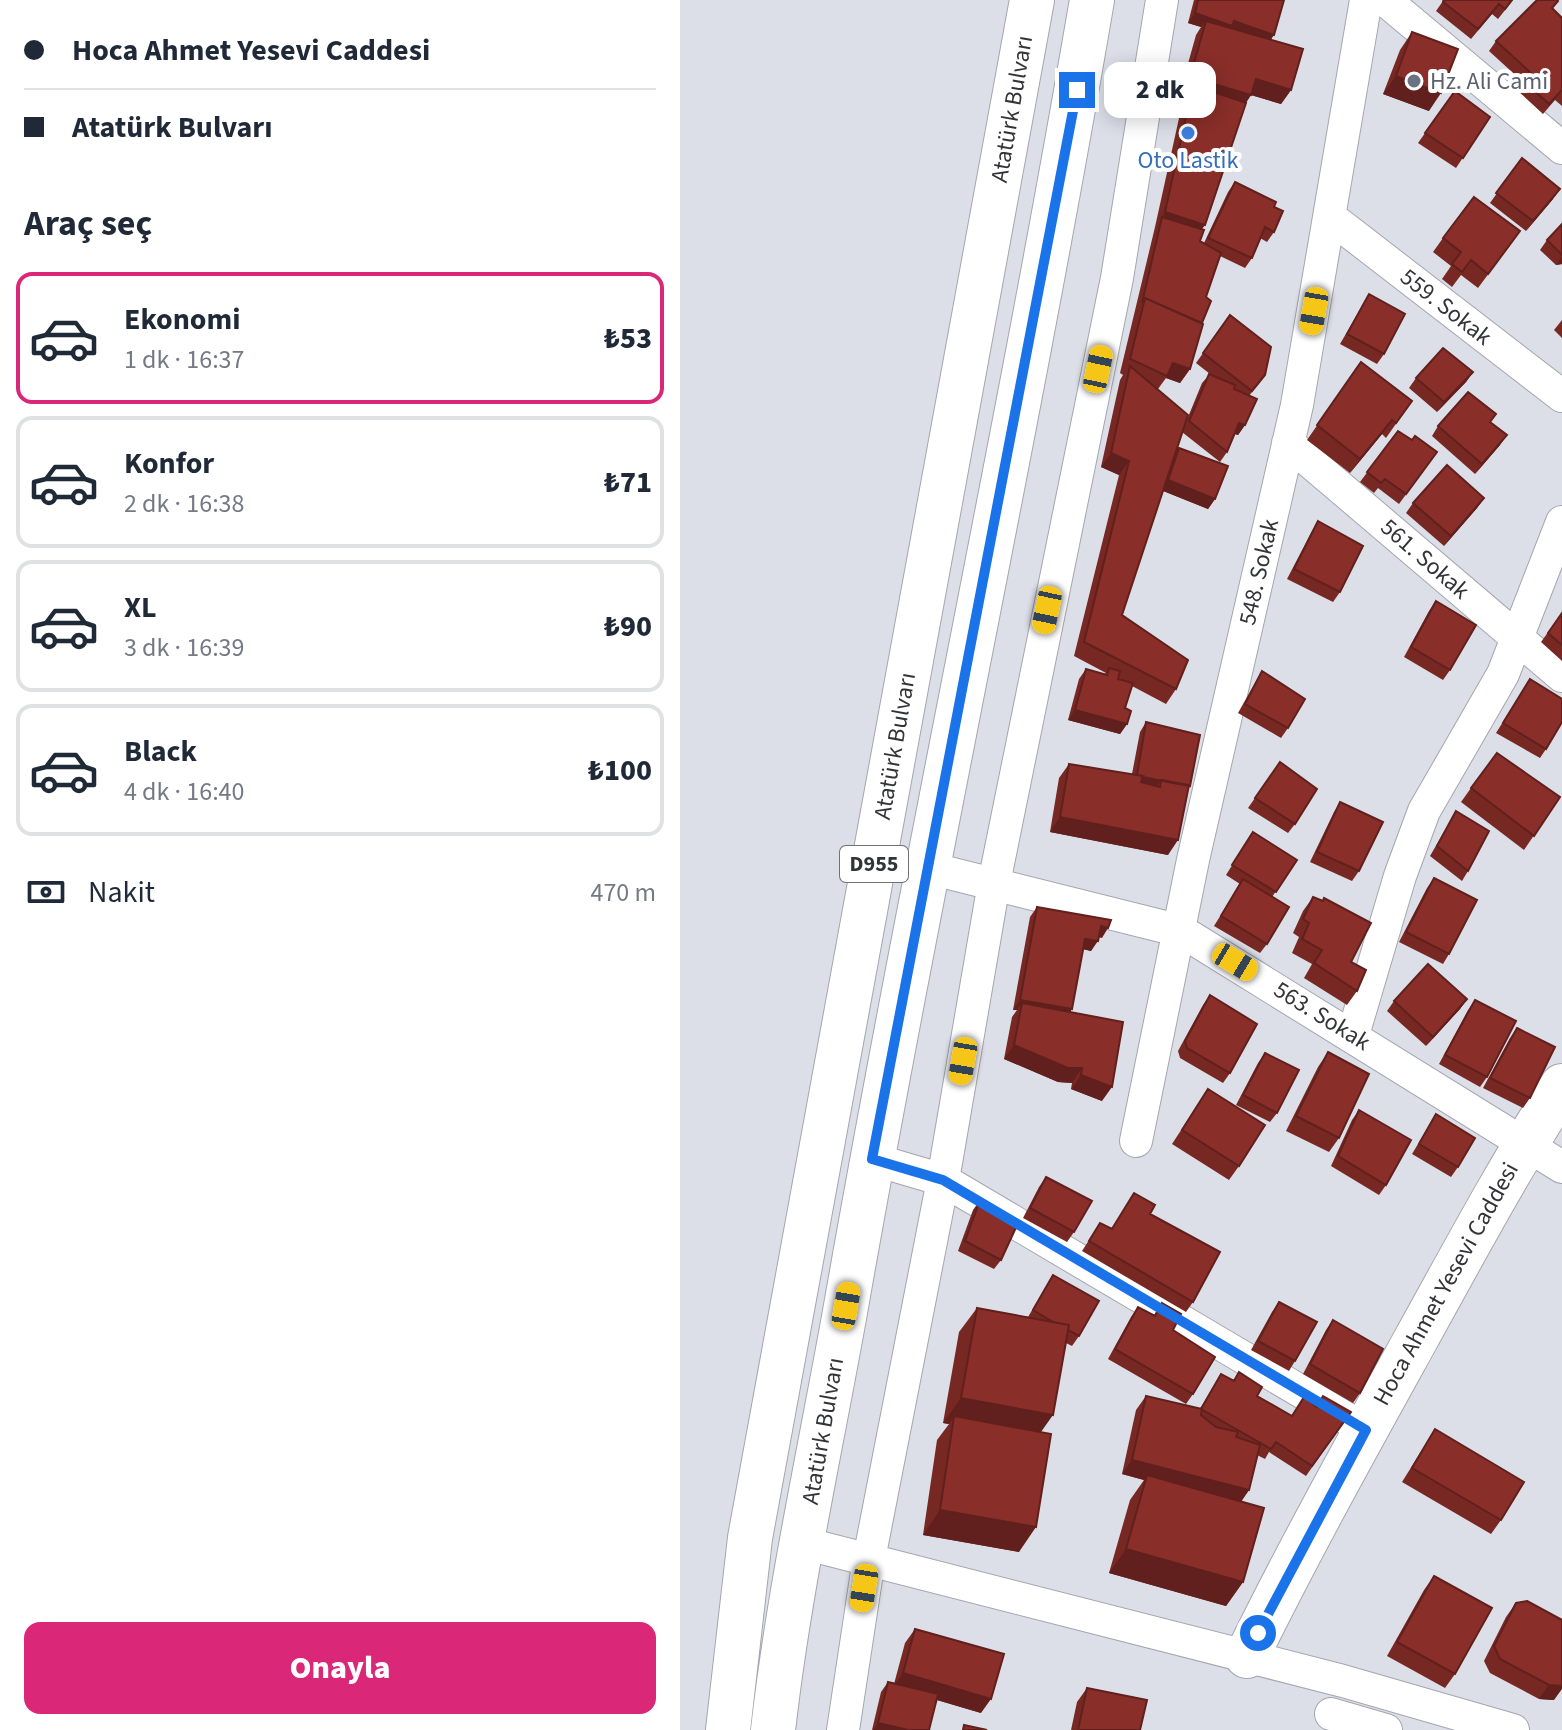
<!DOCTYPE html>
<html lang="tr">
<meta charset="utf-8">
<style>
:root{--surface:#fff;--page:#f6f6f7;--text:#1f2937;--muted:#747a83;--line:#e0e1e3;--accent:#db2777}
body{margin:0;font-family:"Source Sans 3",sans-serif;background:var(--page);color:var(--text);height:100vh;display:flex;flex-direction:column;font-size:30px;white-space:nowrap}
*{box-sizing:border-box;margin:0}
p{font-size:26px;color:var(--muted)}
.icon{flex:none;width:44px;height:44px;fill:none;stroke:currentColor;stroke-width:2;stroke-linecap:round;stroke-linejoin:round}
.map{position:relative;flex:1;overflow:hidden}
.sheet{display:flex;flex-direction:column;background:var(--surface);width:680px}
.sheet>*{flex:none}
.guide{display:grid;align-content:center;height:176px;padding:0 24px;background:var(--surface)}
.end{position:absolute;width:36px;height:36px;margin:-18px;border:10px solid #1a73e8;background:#fff;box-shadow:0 0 0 4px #fff}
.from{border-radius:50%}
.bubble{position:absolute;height:56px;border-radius:16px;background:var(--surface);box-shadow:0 4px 20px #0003;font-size:26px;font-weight:800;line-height:56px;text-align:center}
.car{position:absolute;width:24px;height:48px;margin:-24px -12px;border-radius:10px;box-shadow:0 0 6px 2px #0007;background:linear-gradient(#f5c518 24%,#345 0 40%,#f5c518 0 76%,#345 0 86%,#f5c518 0)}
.guide b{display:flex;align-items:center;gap:28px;height:76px;font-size:30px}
.guide b+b{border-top:2px solid var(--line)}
.guide i{width:20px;height:20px;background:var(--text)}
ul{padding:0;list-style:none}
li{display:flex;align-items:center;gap:24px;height:132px;margin:0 16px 12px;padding:0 8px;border:4px solid var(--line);border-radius:16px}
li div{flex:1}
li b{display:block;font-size:30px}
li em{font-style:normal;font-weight:800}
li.on{border-color:var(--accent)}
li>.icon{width:72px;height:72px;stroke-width:1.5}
h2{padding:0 24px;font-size:36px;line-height:96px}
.pay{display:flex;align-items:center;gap:20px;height:88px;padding:0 24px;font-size:30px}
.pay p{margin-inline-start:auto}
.primary-button{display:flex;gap:16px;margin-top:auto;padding:16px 24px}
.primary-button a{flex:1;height:92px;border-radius:16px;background:var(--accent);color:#fff;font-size:32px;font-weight:800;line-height:92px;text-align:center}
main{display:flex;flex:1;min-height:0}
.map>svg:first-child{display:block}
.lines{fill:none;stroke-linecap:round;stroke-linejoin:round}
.street-casing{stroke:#a3a6af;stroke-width:34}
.secondary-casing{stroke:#a3a6af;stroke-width:46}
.primary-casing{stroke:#a3a6af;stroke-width:46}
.street{stroke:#fff;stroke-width:32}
.secondary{stroke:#fff;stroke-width:44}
.primary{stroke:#fff;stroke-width:44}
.wall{fill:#772823}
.shaded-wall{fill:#61201d}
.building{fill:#8a2e29;stroke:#61201d;stroke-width:2}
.route{stroke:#1a73e8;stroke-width:10}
.worship-dot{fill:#6b7280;stroke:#fff;stroke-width:3}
.shop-dot{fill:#3f7fe0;stroke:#fff;stroke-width:3}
.labels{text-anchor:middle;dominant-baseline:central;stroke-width:8;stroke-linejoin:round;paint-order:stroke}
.shield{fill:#fff;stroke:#707173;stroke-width:2}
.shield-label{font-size:22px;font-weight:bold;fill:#333437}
.worship-label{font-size:24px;fill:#5b616d;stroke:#fff;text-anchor:start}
.street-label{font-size:24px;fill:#333437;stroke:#fff}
.shop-label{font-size:24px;fill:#366cbe;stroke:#fff}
</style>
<main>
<section class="sheet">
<div class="guide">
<b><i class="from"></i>Hoca Ahmet Yesevi Caddesi</b>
<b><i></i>Atatürk Bulvarı</b>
</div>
<h2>Araç seç</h2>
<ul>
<li class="on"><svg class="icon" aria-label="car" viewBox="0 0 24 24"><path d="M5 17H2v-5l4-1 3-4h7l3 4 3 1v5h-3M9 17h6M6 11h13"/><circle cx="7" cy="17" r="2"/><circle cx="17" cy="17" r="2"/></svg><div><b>Ekonomi</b><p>1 dk · 16:37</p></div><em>₺53</em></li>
<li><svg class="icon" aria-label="car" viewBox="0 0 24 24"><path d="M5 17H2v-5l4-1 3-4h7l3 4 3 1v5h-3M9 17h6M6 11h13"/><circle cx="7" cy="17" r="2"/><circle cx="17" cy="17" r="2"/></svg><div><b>Konfor</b><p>2 dk · 16:38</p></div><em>₺71</em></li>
<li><svg class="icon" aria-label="car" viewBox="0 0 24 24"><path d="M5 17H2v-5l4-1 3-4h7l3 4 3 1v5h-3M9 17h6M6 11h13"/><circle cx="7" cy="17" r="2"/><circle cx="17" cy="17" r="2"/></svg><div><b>XL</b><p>3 dk · 16:39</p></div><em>₺90</em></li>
<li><svg class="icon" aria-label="car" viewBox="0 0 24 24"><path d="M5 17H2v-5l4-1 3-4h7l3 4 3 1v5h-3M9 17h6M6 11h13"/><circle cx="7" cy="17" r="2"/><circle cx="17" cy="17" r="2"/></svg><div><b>Black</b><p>4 dk · 16:40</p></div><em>₺100</em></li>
</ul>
<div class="pay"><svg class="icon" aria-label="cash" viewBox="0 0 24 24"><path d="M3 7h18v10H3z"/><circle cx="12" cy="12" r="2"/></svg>Nakit<p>470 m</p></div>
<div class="primary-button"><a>Onayla</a></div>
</section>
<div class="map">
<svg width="882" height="1730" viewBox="0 0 882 1730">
<rect width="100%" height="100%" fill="#dcdfe8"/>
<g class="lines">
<g class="street-casing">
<path id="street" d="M705 0 882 148
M650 217 882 396
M608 443 882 676
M245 867 501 931 882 1167
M673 1035 720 876 744 811 823 674 882 522
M456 1141 513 860 617 405 686 0
M192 1159 263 1180 676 1424
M123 1543 663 1681 833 1730
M651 1714 706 1730
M163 1730 189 1559 263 1180 314 883 437 278 482 0"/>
</g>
<g class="secondary-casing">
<path id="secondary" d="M567 1656C620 1548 678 1444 736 1339 783 1254 829 1168 882 1086"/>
</g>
<g class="primary-casing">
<path id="primary" d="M48 1730 70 1538 352 0
M93 1730C109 1590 140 1451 165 1312 242 873 337 439 412 0"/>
</g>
<use href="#street" class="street"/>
<use href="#secondary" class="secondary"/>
<use href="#primary" class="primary"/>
</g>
<path class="wall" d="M514 0H604L591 40 611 90 601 104 571 95 566 103 522 229 520 241 524 243 548 192 555 182 594 207V232L587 242 580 238 572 258 565 268 540 256 526 297 522 323 510 369 500 383 486 378 478 389 504 427 522 383 530 374 516 363 550 315 585 375 569 396 565 425 558 435 555 434 547 452 540 462 502 432 495 452 499 448 535 499 528 509 483 491 442 615 496 689 486 704 452 686 445 708 447 724 440 734 388 720 399 679 406 669 425 674 426 673 394 656 439 475 421 467 440 380 443 375 440 373 475 227 503 100 507 94 500 92 516 35 521 27 508 23Z
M762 0H833L818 19 812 14 791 39 756 11 763 1Z
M872 8 882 18V106L875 100 863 114 838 91 844 83 809 51 816 41Z
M732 32 749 111 703 94 720 50Z
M775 91 810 117 776 168 738 143Z
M842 158 873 199 846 231 810 203Z
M882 224V264L876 265 860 250 867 240Z
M763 238 830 245 798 288 781 275 772 287 762 279 771 266 753 252Z
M689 294 704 354 697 364 660 344Z
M882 320V338L874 330Z
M681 362 732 401 706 438 702 434 670 473 627 440Z
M793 372 786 382 757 412 729 388 736 378Z
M810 422 820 445 795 474 752 436 758 426Z
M718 431 732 440 757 452 719 504 698 488 694 493 680 482Z
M804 498 797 508 764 546 726 513 733 503Z
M638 521 660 592 653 602 607 579 632 531Z
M756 601 770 670 763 680 724 657 749 611Z
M882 613V661L861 642Z
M582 671 608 728 601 738 558 713 576 681Z
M850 679 866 749 860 758 816 733Z
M466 722 508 788 488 855 370 832 379 778 389 764 452 774 460 732Z
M600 762 615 824 608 833 568 808Z
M791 788 880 797 844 850 781 802Z
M660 802 679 871 672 881 630 862 654 812Z
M776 811 788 871 782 881 750 856Z
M573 832 617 860 592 897 587 944 580 953 534 926 560 884 546 875Z
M754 878 769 954 763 964 719 942 747 888Z
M633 897 642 901 644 898 671 962 677 991 667 1005 624 978 632 964 612 953 619 937 613 933 623 911Z
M357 907 422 938 419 937 411 951 403 949 392 1009 390 1012 422 1101 391 1089 392 1083 378 1082 324 1059 332 1017 337 1010H333L350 917Z
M530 995 550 1073 543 1083 500 1058 498 1051 523 1005Z
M787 999 780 1009 746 1046 707 1011 714 1001Z
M795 1000 807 1077 800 1087 759 1064 788 1010Z
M837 1028 850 1098 843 1108 803 1088 830 1038Z
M648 1052 659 1138 649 1152 606 1131 638 1067Z
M585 1053 597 1113 590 1122 556 1105 578 1063Z
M528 1089 559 1166 549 1180 492 1144Z
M679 1110 706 1185 699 1195 651 1166 672 1120Z
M756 1114 778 1167 771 1177 732 1154Z
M366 1177 394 1232 387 1242 343 1218 359 1187Z
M454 1193 470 1214 513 1302 506 1312 402 1251 420 1223 431 1229Z
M300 1200 321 1260 314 1269 278 1251 293 1210Z
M373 1275 399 1336 392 1346 386 1343 361 1432 339 1552 243 1535 257 1440 269 1424 263 1423 279 1332 297 1308 348 1317Z
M599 1302 615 1361 609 1371 571 1350 592 1312Z
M482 1303 493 1330 513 1394 506 1404 428 1359 451 1317 458 1307 474 1315Z
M653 1320 680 1393 673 1403 623 1374 646 1330Z
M559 1372 577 1396 612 1416 636 1406 643 1396 671 1412 626 1476 589 1452 585 1459 577 1455 569 1490 561 1502 563 1582 546 1606 429 1573 450 1500 464 1480 442 1474 456 1410 466 1396 520 1409 541 1374 553 1381Z
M755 1429 821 1520 811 1534 722 1482Z
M754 1576 775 1674 765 1688 707 1656 744 1590Z
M836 1603 882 1620 874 1700 859 1699 810 1673 804 1661 826 1617Z
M235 1629 301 1713 257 1700 249 1730H192L201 1692 208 1682 214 1684 225 1643Z
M407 1688 460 1730H391L397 1702Z"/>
<path class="shaded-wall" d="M515 13 554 21 594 35 587 45 526 21 521 27 508 23Z
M716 76 761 93 749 111 703 94Z
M510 77 576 79 611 90 601 104 571 95 561 109 513 85 507 94 500 92Z
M880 189 873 199 846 231 853 221Z
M485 212 525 225 515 239 482 217Z
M882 256V264L876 265Z
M493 363 510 369 500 383 486 378Z
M793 372 786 382 757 412 764 402Z
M712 420 702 434 670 473 680 459Z
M559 423 565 425 558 435 552 433Z
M827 435 820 445 795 474 802 464Z
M431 453 449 461 439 475 421 467Z
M488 480 535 499 528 509 481 490Z
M804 498 797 508 764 546 771 536Z
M395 710 447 724 440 734 388 720Z
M456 776 480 781 474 791 450 786Z
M380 817 498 840 488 855 370 832Z
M421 926 428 928 422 938 414 936Z
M405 939 418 941 411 951 398 948Z
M787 999 780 1009 746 1046 753 1037Z
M340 1000 392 1009 385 1019 342 1003 337 1010H333Z
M334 1045 402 1068 392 1083 378 1082 324 1059Z
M401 1075 432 1087 422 1101 391 1089Z
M281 1398 373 1415 356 1439 274 1416 269 1424 263 1423Z
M452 1460 569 1490 559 1504 467 1475 464 1480 442 1474Z
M260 1510 356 1527 339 1552 243 1535Z
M446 1549 563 1582 546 1606 429 1573Z
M223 1673 311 1699 301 1713 213 1687Z
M869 1685 882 1686V1689L874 1700 859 1699Z
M198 1723 228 1730H193Z"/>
<path class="building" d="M518 0H604L594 35 554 21 552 26 515 13Z
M764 0H832L825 9 819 4 798 29 763 2Z
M857 0H877L878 1 872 8 882 18V90L869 104 845 82 852 74 816 41Z
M526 21 623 49 611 90 576 79 571 95 510 77Z
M732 32 778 49 761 93 716 76Z
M513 85 566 103 525 225 485 212Z
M775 91 810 117 783 158 745 133Z
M842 158 880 189 853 221 816 193Z
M555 182 596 202 594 207 603 211 594 232 585 227 572 258 528 238Z
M794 197 840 231 808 274 791 260 782 272 772 264 781 252 763 238Z
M482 217 524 230 520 241 541 253 526 297 531 301 522 323 465 298 462 303Z
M882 224V255L867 240Z
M689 294 725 314 704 354 667 334Z
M465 298 523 324 510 369 493 363 487 376 450 359Z
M550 315 591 347 585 375 572 391 523 353Z
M763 348 793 372 764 402 736 378Z
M681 362 732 401 716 423 712 420 680 459 637 425Z
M450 366 508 415 442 615 508 660 496 689 404 642 449 461 431 453Z
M529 374 555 385 554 389 577 399 565 425 559 423 547 452 509 421Z
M788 392 816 414 810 422 827 435 802 464 758 426Z
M718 431 732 440 735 436 757 452 726 494 705 479 701 483 687 472Z
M499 448 548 466 535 499 488 480Z
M767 465 804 498 771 536 733 503Z
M638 521 683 546 660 592 614 569Z
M756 601 796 625 770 670 731 647Z
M882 613V645L868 633Z
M429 668 440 671 438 679 453 683 445 708 451 711 447 724 395 710 406 669 427 675Z
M582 671 625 699 608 728 565 704Z
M850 679 882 699V722L866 749 823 723Z
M466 722 520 735 510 786 462 777 463 776 457 775Z
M817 753 880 797 854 836 791 788Z
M600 762 637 789 615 824 575 798Z
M389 764 463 776 461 782 480 787 481 780 509 785 498 840 380 817Z
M660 802 703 822 679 871 637 852Z
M776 811 809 831 788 871 757 846Z
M573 832 617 860 596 892 552 865Z
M754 878 797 900 769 954 726 932Z
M563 879 609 907 587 944 541 916Z
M633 897 643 901 644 898 691 923 671 962 686 970 677 991 634 963 642 950 622 939 629 923 623 919Z
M357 907 431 920 428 928 421 926 418 941 405 939 392 1009 340 1000Z
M748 964 787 999 753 1037 714 1001Z
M530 995 577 1024 550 1073 507 1048 505 1041Z
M795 1000 836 1021 807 1077 765 1055Z
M342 1003 443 1022 432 1087 401 1075 402 1068H388L334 1045Z
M837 1028 875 1047 850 1098 810 1078Z
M648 1052 689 1074 659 1138 616 1116Z
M585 1053 619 1070 597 1113 563 1095Z
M528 1089 585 1125 559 1166 502 1130Z
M679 1110 731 1140 706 1185 658 1156Z
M756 1114 795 1138 778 1167 739 1144Z
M366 1177 412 1201 394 1232 350 1208Z
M454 1193 475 1205 470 1214 540 1252 513 1302 409 1241 420 1223 432 1229Z
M300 1200 339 1221 321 1260 285 1241Z
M373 1275 419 1301 399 1336 388 1330 389 1325 373 1322 353 1310Z
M599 1302 637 1322 615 1361 578 1341Z
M482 1303 501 1314 493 1330 535 1357 513 1394 435 1349 458 1307 475 1316Z
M297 1308 389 1325 373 1415 281 1398Z
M653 1320 703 1349 680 1393 630 1364Z
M559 1372 582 1387 577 1396 612 1416 624 1397 637 1407 643 1396 671 1412 632 1466 596 1442 591 1449 521 1409 541 1374 554 1381Z
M466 1396 522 1409 521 1415 536 1427 558 1432 556 1437 580 1445 569 1490 452 1460Z
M274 1416 371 1434 356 1527 260 1510Z
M755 1429 844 1482 821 1520 732 1468Z
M467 1475 584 1508 563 1582 446 1549Z
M754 1576 812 1608 775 1674 717 1642Z
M847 1601 882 1620V1686L869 1685 820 1659 814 1646 836 1603Z
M235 1629 324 1654 311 1699 223 1673Z
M208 1682 258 1694 249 1730H228L198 1723Z
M407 1688 467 1700 460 1730H398Z
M284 1725 307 1730H283Z"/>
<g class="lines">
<path class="route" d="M397 90 192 1159 263 1180 686 1430 578 1633"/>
</g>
<circle class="worship-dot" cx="734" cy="81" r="8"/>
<circle class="shop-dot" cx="508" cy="133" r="8"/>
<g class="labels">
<rect class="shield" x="160" y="846" width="68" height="36" rx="6"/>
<g class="shield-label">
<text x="194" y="864">D955</text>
</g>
<g class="worship-label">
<text x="750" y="81">Hz. Ali Cami</text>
</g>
<g class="street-label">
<text transform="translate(332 109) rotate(-80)">Atatürk Bulvarı</text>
<text transform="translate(766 307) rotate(38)">559. Sokak</text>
<text transform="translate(745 559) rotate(41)">561. Sokak</text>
<text transform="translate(579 572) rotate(-77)">548. Sokak</text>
<text transform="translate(215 746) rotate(-80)">Atatürk Bulvarı</text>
<text transform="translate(642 1016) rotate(32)">563. Sokak</text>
<text transform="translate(766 1284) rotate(-61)">Hoca Ahmet Yesevi Caddesi</text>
<text transform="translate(143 1431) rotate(-80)">Atatürk Bulvarı</text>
</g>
<g class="shop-label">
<text x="508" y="160">Oto Lastik</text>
</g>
</g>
</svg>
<i class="end from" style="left:578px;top:1633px"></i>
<i class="end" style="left:397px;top:90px"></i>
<div class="bubble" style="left:424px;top:62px;width:112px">2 dk</div>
<i class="car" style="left:634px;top:311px;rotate:190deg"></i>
<i class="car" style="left:418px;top:369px;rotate:12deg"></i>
<i class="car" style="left:367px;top:610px;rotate:192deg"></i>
<i class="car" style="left:555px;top:962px;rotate:121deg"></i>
<i class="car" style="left:283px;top:1061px;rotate:190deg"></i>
<i class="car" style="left:166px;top:1306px;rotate:10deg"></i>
<i class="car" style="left:184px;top:1588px;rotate:189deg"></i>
</div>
</main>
